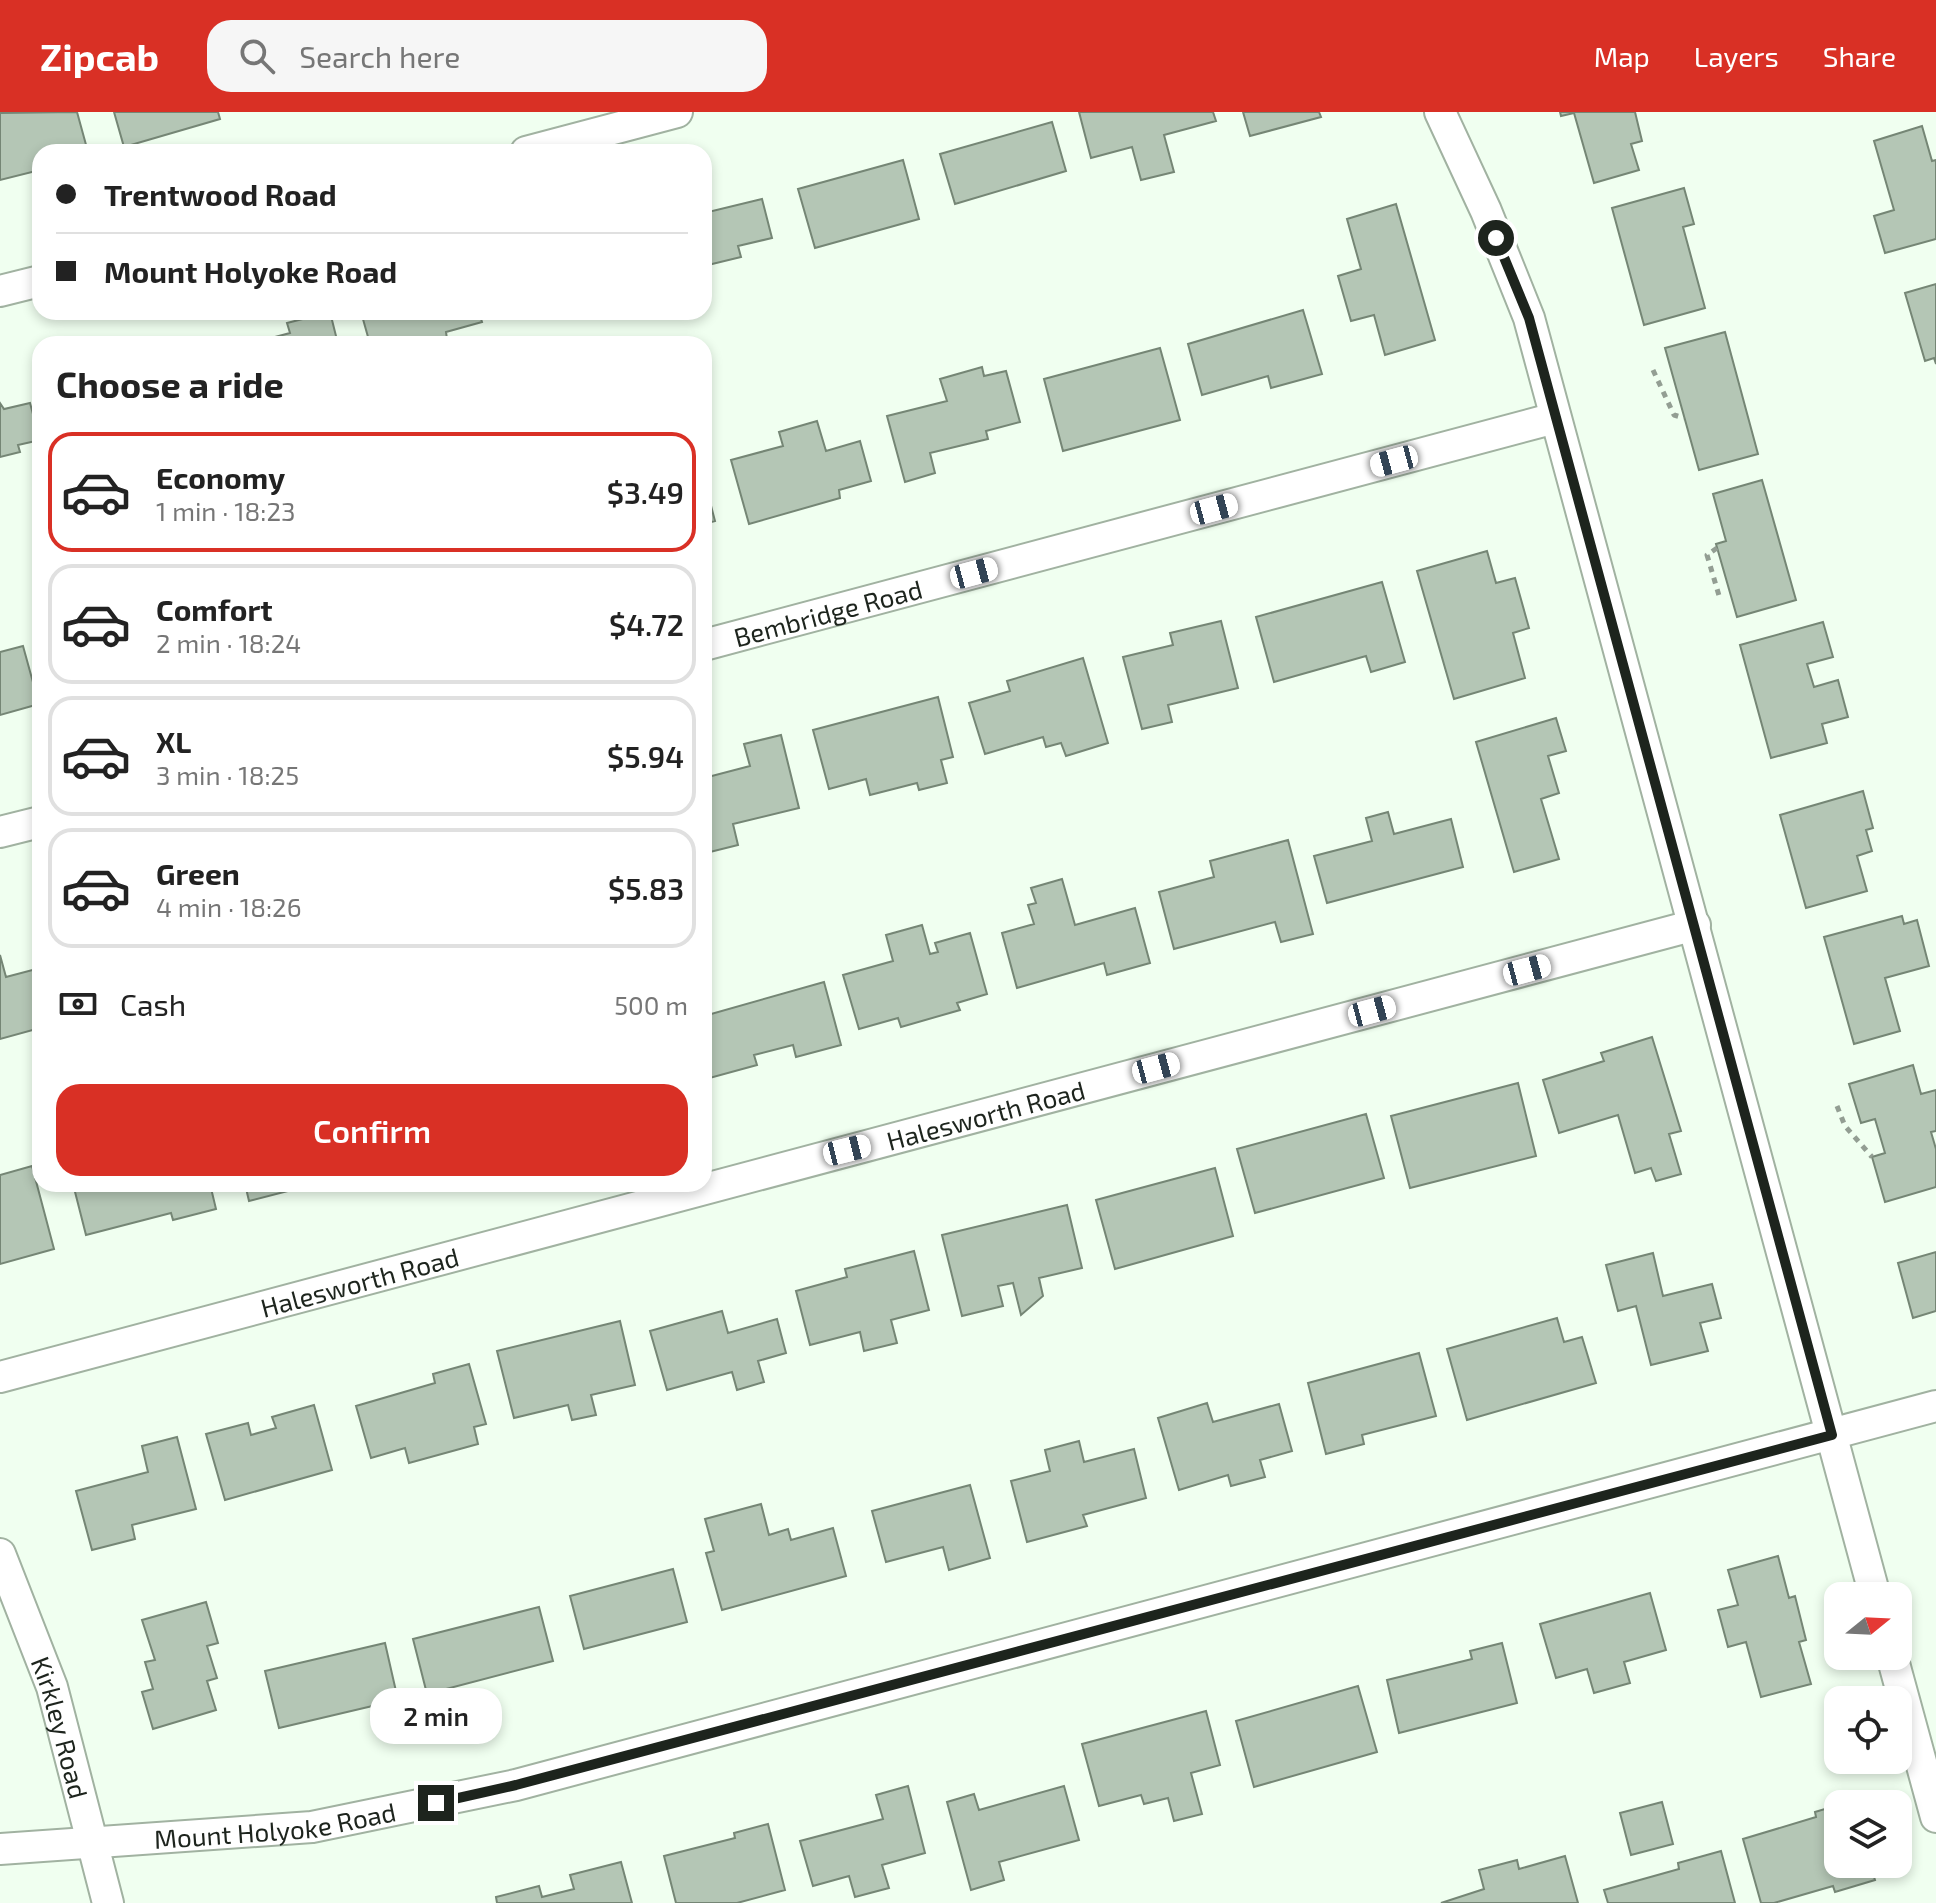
<!DOCTYPE html>
<meta charset="utf-8">
<style>
:root{--surface:#fff;--page:#f6f6f6;--text:#222;--muted:#767676;--line:#e0e0e0;--accent:#d93025}
body{margin:0;font-family:"Exo 2",sans-serif;background:var(--page);color:var(--text);height:100vh;display:flex;flex-direction:column;font-size:30px;white-space:nowrap}
*{box-sizing:border-box;margin:0}
p{font-size:26px;color:var(--muted)}
.icon{flex:none;width:44px;height:44px;fill:none;stroke:currentColor;stroke-width:2;stroke-linecap:round;stroke-linejoin:round}
.map{position:relative;flex:1;overflow:hidden}
.drawer{position:absolute;left:32px;top:224px;width:680px;height:856px;display:flex;flex-direction:column;background:var(--surface);border-radius:24px;box-shadow:0 4px 12px #0003}
.drawer>*{flex:none}
.hud{position:absolute;left:32px;top:32px;width:680px;height:176px;border-radius:24px;box-shadow:0 4px 12px #0003;display:grid;align-content:center;height:176px;padding:0 24px;background:var(--surface)}
.needle{width:52px;rotate:72deg}
.buttons{position:absolute;left:1824px;top:1470px;display:grid;gap:16px}
.buttons a{display:grid;place-items:center;width:88px;height:88px;border-radius:16px;background:var(--surface);box-shadow:0 4px 12px #0003;font-size:40px}
.end{position:absolute;width:36px;height:36px;margin:-18px;border:10px solid #1d241d;background:#fff;box-shadow:0 0 0 4px #fff}
.from{border-radius:50%}
.bubble{position:absolute;height:56px;border-radius:24px;background:var(--surface);box-shadow:0 4px 12px #0003;font-size:26px;font-weight:600;line-height:56px;text-align:center}
.car{position:absolute;width:24px;height:48px;margin:-24px -12px;border-radius:10px;box-shadow:0 0 6px 2px #0007;background:linear-gradient(#fff 24%,#345 0 40%,#fff 0 76%,#345 0 86%,#fff 0)}
.hud b{display:flex;align-items:center;gap:28px;height:76px;font-size:30px}
.hud b+b{border-top:2px solid var(--line)}
.hud i{width:20px;height:20px;background:var(--text)}
ul{padding:0;list-style:none}
li{display:flex;align-items:center;gap:24px;height:120px;margin:0 16px 12px;padding:0 8px;border:4px solid var(--line);border-radius:24px}
li div{flex:1}
li b{display:block;font-size:30px}
li em{font-style:normal;font-weight:600}
li.on{border-color:var(--accent)}
li>.icon{width:72px;height:72px;stroke-width:1.5}
h2{padding:0 24px;font-size:36px;line-height:96px}
.pay{display:flex;align-items:center;gap:20px;height:88px;padding:0 24px;font-size:30px}
.pay p{margin-inline-start:auto}
.cta{display:flex;gap:16px;margin-top:auto;padding:16px 24px}
.cta a{flex:1;height:92px;border-radius:24px;background:var(--accent);color:#fff;font-size:32px;font-weight:600;line-height:92px;text-align:center}
header{display:flex;align-items:center;gap:48px;box-sizing:border-box;height:112px;padding:0 40px;background:var(--accent);color:#fff}
header strong{font-size:38px}
nav{display:flex;gap:44px;margin-inline-start:auto;font-size:28px}
.search{width:560px;height:72px;background:var(--page);display:flex;align-items:center;gap:20px;box-sizing:border-box;padding:0 28px;border-radius:24px;color:var(--muted);font-size:30px}
.map>svg:first-child{display:block}
.building{fill:#b4c6b5;stroke:#758675;stroke-width:2}
.lines{fill:none;stroke-linecap:round;stroke-linejoin:round}
.street-casing{stroke:#a1b2a1;stroke-width:34}
.path{stroke:#939e93;stroke-width:5;stroke-dasharray:6 6;stroke-linecap:butt}
.street{stroke:#fff;stroke-width:30}
.route{stroke:#1d241d;stroke-width:10}
.labels{text-anchor:middle;dominant-baseline:central;stroke-width:6;stroke-linejoin:round;paint-order:stroke}
.street-label{font-size:26px;fill:#1d241d;stroke:#fff}
</style>
<header>
<strong>Zipcab</strong>
<div class="search"><svg class="icon" aria-label="search" viewBox="0 0 24 24"><circle cx="10" cy="10" r="6"/><path d="M15 15l6 6"/></svg>Search here</div>
<nav><a>Map</a><a>Layers</a><a>Share</a></nav>
</header>
<div class="map">
<svg width="1936" height="1791" viewBox="0 0 1936 1791">
<rect width="100%" height="100%" fill="#f0fff0"/>
<path class="building" d="M77 0 88 40H40V58L0 68V1Z
M114 0H218L220 7 124 35Z
M1079 0H1213L1216 9 1164 23 1174 60 1141 68 1132 35 1091 46Z
M1243 0H1319L1321 5 1250 24Z
M1560 0H1635L1642 29 1631 32 1639 58 1594 71 1574 1 1561 4Z
M1052 10 1066 59 955 92 940 42Z
M1922 14 1932 49 1936 48V127L1885 141 1874 104 1894 98 1874 29Z
M903 48 919 107 815 136 798 77Z
M1684 76 1694 112 1683 115 1705 196 1644 213 1612 96Z
M762 87 772 126 738 134 741 145 704 154V101Z
M1396 92 1435 228 1385 243 1374 203 1351 209 1338 164 1361 157 1347 107Z
M1936 172V252L1934 246 1925 249 1905 181Z
M1303 198 1322 262 1271 276 1268 264 1202 283 1188 232Z
M330 200 338 232H249L290 221 287 211Z
M361 200H479L482 210 446 220 447 227 429 232H370Z
M1725 220 1758 342 1699 358 1665 236Z
M1160 236 1180 308 1063 339 1044 267Z
M982 255 984 264 1006 259 1020 310 986 319 988 327 930 341 935 361 905 370 887 304 947 289 940 267Z
M0 291 4 297 30 291 40 328 18 333 20 340 0 345Z
M817 309 826 339 860 329 871 369 839 378 840 386 749 412 731 348 783 334 779 320Z
M704 367 715 409 704 412Z
M1762 368 1796 488 1737 505 1716 432 1726 429 1713 382Z
M1487 439 1496 471 1515 466 1529 516 1513 521 1525 566 1454 587 1417 459Z
M1382 470 1405 550 1371 560 1366 544 1274 570 1256 505Z
M1221 509 1238 576 1168 593 1172 610 1142 617 1123 545 1173 533 1170 521Z
M1823 510 1833 545 1807 552 1814 575 1838 568 1848 605 1822 612 1827 631 1771 646 1740 533Z
M23 534 39 592 0 603V540Z
M1083 546 1108 631 1066 644 1061 631 1046 635 1043 625 985 642 969 591 1010 579 1007 569Z
M938 585 953 645 941 648 947 671 919 678 917 671 870 683 866 667 829 677 813 618Z
M1556 606 1566 639 1548 644 1559 681 1541 687 1559 747 1514 760 1476 630Z
M781 623 799 696 733 712 738 733 706 741 704 666 750 654 744 632Z
M1863 679 1873 716 1866 718 1872 739 1857 744 1867 779 1806 796 1780 703Z
M1388 700 1394 722 1451 707 1463 755 1327 791 1314 744 1372 729 1366 706Z
M1288 728 1313 822 1281 830 1275 810 1174 837 1159 780 1214 765 1210 749Z
M1062 767 1075 813 1135 796 1150 851 1107 863 1104 851 1017 876 1002 821 1034 812 1028 793 1036 791 1031 776Z
M1902 804 1904 812 1917 808 1929 854 1885 866 1900 919 1854 932 1824 825Z
M922 813 930 842 938 840 935 831 970 821 987 882 957 891 960 898 901 915 898 906 859 917 843 863 893 849 886 823Z
M0 843 6 865 40 856V916L0 927Z
M824 870 841 933 796 945 793 933 754 943 757 953 706 967 704 904Z
M1652 925 1681 1019 1669 1022 1681 1062 1656 1069 1651 1056 1635 1061 1618 1003 1559 1021 1543 968 1604 949 1601 941Z
M1913 953 1921 982 1936 978V1019L1931 1020 1936 1037V1075L1885 1090 1872 1045 1885 1041 1875 1007 1861 1011 1849 972Z
M1518 971 1536 1044 1410 1076 1391 1004Z
M1366 1002 1384 1066 1255 1101 1237 1037Z
M32 1054 54 1137 0 1152V1063Z
M1215 1056 1233 1124 1115 1157 1096 1088Z
M73 1072H210L216 1097 173 1108 171 1101 86 1123Z
M245 1072H315L249 1089Z
M1067 1093 1082 1156 1039 1166 1043 1184 1021 1203 1013 1171 998 1174 1003 1194 962 1204 942 1123Z
M914 1139 929 1198 891 1208 897 1231 864 1239 860 1220 810 1233 796 1179 847 1165 845 1157Z
M1936 1140V1199L1913 1206 1898 1151Z
M1653 1141 1663 1184 1712 1172 1721 1206 1700 1211 1708 1239 1651 1253 1636 1194 1618 1199 1606 1153Z
M722 1199 728 1221 777 1207 786 1241 758 1249 764 1270 737 1278 732 1260 667 1278 650 1219Z
M1557 1206 1564 1230 1582 1225 1596 1271 1467 1308 1447 1237Z
M620 1209 635 1273 591 1283 596 1303 572 1308 568 1293 514 1306 497 1239Z
M1419 1241 1436 1304 1362 1323 1364 1332 1326 1342 1308 1271Z
M469 1252 486 1312 474 1315 478 1332 409 1351 405 1336 371 1346 356 1294 435 1271 433 1262Z
M1207 1291 1213 1310 1279 1292 1292 1339 1260 1348 1265 1365 1231 1374 1228 1363 1179 1378 1158 1306Z
M314 1293 332 1358 225 1388 206 1322 248 1311 251 1323 276 1316 272 1305Z
M177 1325 196 1397 132 1413 135 1427 92 1438 76 1379 148 1360 142 1334Z
M1079 1329 1084 1350 1134 1337 1146 1386 1083 1403 1087 1414 1027 1430 1011 1369 1050 1359 1045 1338Z
M970 1373 990 1446 949 1458 943 1435 886 1450 872 1399Z
M761 1392 769 1423 788 1417 791 1428 833 1416 846 1464 722 1498 706 1441 714 1439 705 1407Z
M1778 1444 1789 1486 1795 1484 1806 1528 1799 1530 1811 1572 1761 1585 1746 1530 1728 1535 1718 1498 1738 1493 1728 1458Z
M673 1457 687 1510 584 1537 570 1484Z
M1650 1481 1666 1538 1624 1550 1630 1571 1594 1581 1587 1557 1556 1566 1540 1512Z
M206 1490 218 1531 207 1534 217 1566 207 1569 216 1598 153 1617 142 1580 153 1577 145 1550 155 1548 142 1508Z
M539 1495 553 1549 427 1582 413 1527Z
M385 1531 398 1588 279 1616 265 1559Z
M1502 1531 1517 1591 1399 1621 1387 1568 1472 1547 1470 1539Z
M1358 1574 1377 1640 1254 1675 1236 1609Z
M1206 1599 1220 1653 1191 1661 1202 1702 1174 1709 1168 1686 1144 1692 1141 1683 1099 1694 1082 1632Z
M908 1674 925 1741 882 1753 889 1776 855 1785 849 1764 813 1774 800 1729 883 1707 876 1683Z
M1064 1674 1079 1728 999 1750 1004 1768 971 1778 947 1690 974 1682 979 1698Z
M1662 1690 1673 1732 1631 1743 1620 1701Z
M1838 1693V1752H1870L1875 1768 1835 1780 1833 1774 1774 1791H1761L1743 1727 1816 1705 1815 1700Z
M768 1712 785 1778 737 1791H676L664 1744 735 1726 734 1721Z
M1721 1739 1735 1791H1608L1604 1778 1679 1757 1678 1751Z
M1565 1744 1578 1791H1441L1484 1777 1479 1758 1517 1748 1519 1757Z
M621 1750 632 1791H497L496 1785 539 1774 542 1785 574 1777 570 1763Z"/>
<g class="lines">
<g class="street-casing">
<g id="street">
<path d="M1440 0 1486 99 1529 206 1875 1484"/>
<path d="M526 40 677 0"/>
<path d="M0 179 40 169"/>
<path id="s1" d="M704 533 1555 306"/>
<path d="M0 720 40 710"/>
<path id="s2" d="M0 1265 1695 813"/>
<path id="s3" d="M0 1442 52 1575 108 1791"/>
<path d="M1892 1544 1936 1705"/>
<path id="s4" d="M0 1737 312 1715 516 1673 1936 1294"/>
</g>
</g>
<path class="path" d="M1653 258 1674 303 1684 306
M1717 436 1707 443 1720 487
M1837 994 1845 1014 1872 1045"/>
<use href="#street" class="street"/>
</g>
<g class="lines">
<path class="route" d="M436 1691 516 1673 1832 1323 1529 206 1496 126"/>
</g>
<g class="labels">
<g class="street-label">
<text stroke="none"><textPath href="#s1" startOffset="128">Bembridge Road</textPath></text>
<text stroke="none"><textPath href="#s2" startOffset="1020">Halesworth Road</textPath></text>
<text stroke="none"><textPath href="#s2" startOffset="372">Halesworth Road</textPath></text>
<text stroke="none"><textPath href="#s3" startOffset="184">Kirkley Road</textPath></text>
<text stroke="none"><textPath href="#s4" startOffset="276">Mount Holyoke Road</textPath></text>
</g>
</g>
</svg>
<div class="buttons">
<a><svg class="needle" viewBox="-14 -14 28 28"><path d="M0-13l5 13h-10z" fill="#e53935"/><path d="M0 13l5-13h-10z" fill="#767676"/></svg></a>
<a><svg class="icon" aria-label="locate" viewBox="0 0 24 24"><circle cx="12" cy="12" r="6"/><path d="M12 2v4M12 18v4M2 12h4M18 12h4"/></svg></a>
<a><svg class="icon" aria-label="layers" viewBox="0 0 24 24"><path d="M12 4l9 5-9 5-9-5zM3 14l9 5 9-5"/></svg></a>
</div>
<i class="end from" style="left:1496px;top:126px"></i>
<i class="end" style="left:436px;top:1691px"></i>
<div class="bubble" style="left:370px;top:1576px;width:132px">2 min</div>
<i class="car" style="left:1394px;top:349px;rotate:255deg"></i>
<i class="car" style="left:1214px;top:397px;rotate:75deg"></i>
<i class="car" style="left:974px;top:461px;rotate:75deg"></i>
<i class="car" style="left:1527px;top:858px;rotate:75deg"></i>
<i class="car" style="left:1372px;top:899px;rotate:75deg"></i>
<i class="car" style="left:1156px;top:956px;rotate:75deg"></i>
<i class="car" style="left:847px;top:1038px;rotate:76deg"></i>
<div class="hud">
<b><i class="from"></i>Trentwood Road</b>
<b><i></i>Mount Holyoke Road</b>
</div>
<section class="drawer">
<h2>Choose a ride</h2>
<ul>
<li class="on"><svg class="icon" aria-label="car" viewBox="0 0 24 24"><path d="M5 17H2v-5l4-1 3-4h7l3 4 3 1v5h-3M9 17h6M6 11h13"/><circle cx="7" cy="17" r="2"/><circle cx="17" cy="17" r="2"/></svg><div><b>Economy</b><p>1 min · 18:23</p></div><em>$3.49</em></li>
<li><svg class="icon" aria-label="car" viewBox="0 0 24 24"><path d="M5 17H2v-5l4-1 3-4h7l3 4 3 1v5h-3M9 17h6M6 11h13"/><circle cx="7" cy="17" r="2"/><circle cx="17" cy="17" r="2"/></svg><div><b>Comfort</b><p>2 min · 18:24</p></div><em>$4.72</em></li>
<li><svg class="icon" aria-label="car" viewBox="0 0 24 24"><path d="M5 17H2v-5l4-1 3-4h7l3 4 3 1v5h-3M9 17h6M6 11h13"/><circle cx="7" cy="17" r="2"/><circle cx="17" cy="17" r="2"/></svg><div><b>XL</b><p>3 min · 18:25</p></div><em>$5.94</em></li>
<li><svg class="icon" aria-label="car" viewBox="0 0 24 24"><path d="M5 17H2v-5l4-1 3-4h7l3 4 3 1v5h-3M9 17h6M6 11h13"/><circle cx="7" cy="17" r="2"/><circle cx="17" cy="17" r="2"/></svg><div><b>Green</b><p>4 min · 18:26</p></div><em>$5.83</em></li>
</ul>
<div class="pay"><svg class="icon" aria-label="cash" viewBox="0 0 24 24"><path d="M3 7h18v10H3z"/><circle cx="12" cy="12" r="2"/></svg>Cash<p>500 m</p></div>
<div class="cta"><a>Confirm</a></div>
</section>
</div>
